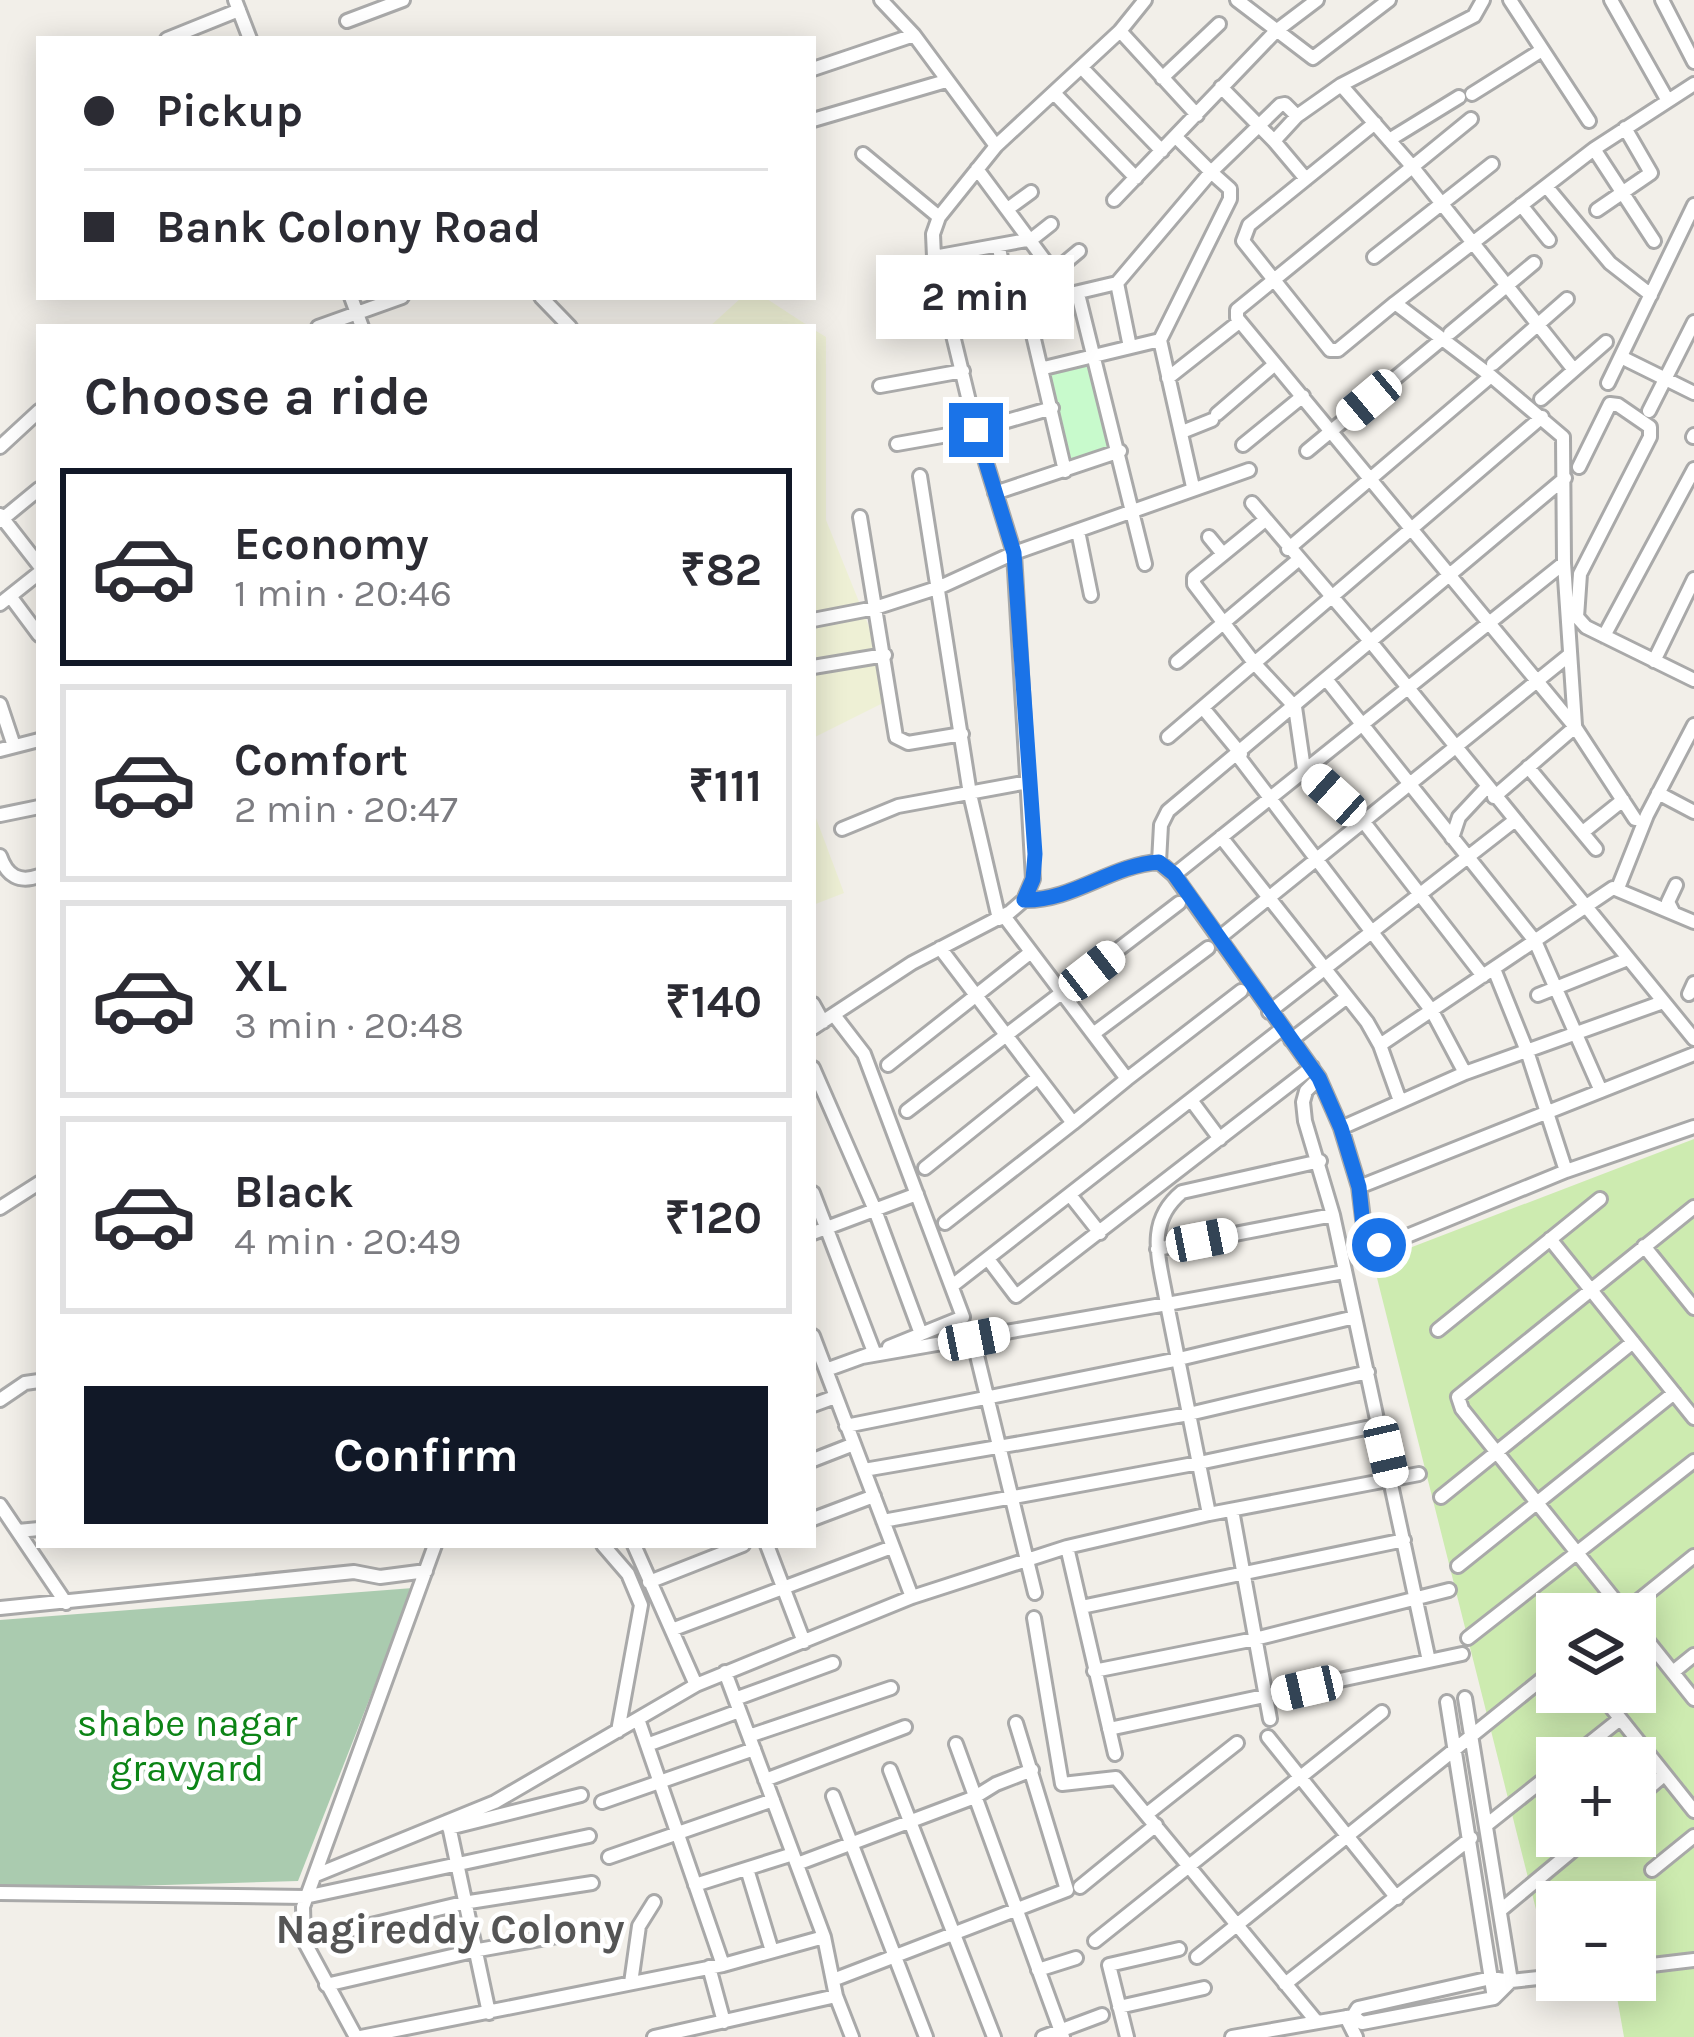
<!DOCTYPE html>
<meta charset="utf-8">
<style>
:root{--surface:#fff;--page:#f2f2f3;--text:#2b2b33;--muted:#7c7c81;--line:#e1e1e2;--accent:#111827}
body{margin:0;font-family:Karla,sans-serif;background:var(--page);color:var(--text);height:100vh;display:flex;flex-direction:column;font-size:45px;white-space:nowrap}
*{box-sizing:border-box;margin:0}
p{font-size:39px;color:var(--muted)}
.icon{flex:none;width:66px;height:66px;fill:none;stroke:currentColor;stroke-width:2;stroke-linecap:round;stroke-linejoin:round}
.map{position:relative;flex:1;overflow:hidden}
.drawer{position:absolute;left:36px;top:324px;width:780px;height:1224px;display:flex;flex-direction:column;background:var(--surface);border-radius:0px;box-shadow:0 6px 30px #0003}
.drawer>*{flex:none}
.banner{position:absolute;left:36px;top:36px;width:780px;height:264px;border-radius:0px;box-shadow:0 6px 30px #0003;display:grid;align-content:center;height:264px;padding:0 48px;background:var(--surface)}
.controls{position:absolute;left:1536px;top:1593px;display:grid;gap:24px}
.controls a{display:grid;place-items:center;width:120px;height:120px;border-radius:0px;background:var(--surface);box-shadow:0 6px 30px #0003;font-size:60px}
.end{position:absolute;width:54px;height:54px;margin:-27px;border:15px solid #1a73e8;background:#fff;box-shadow:0 0 0 6px #fff}
.from{border-radius:50%}
.bubble{position:absolute;height:84px;border-radius:0px;background:var(--surface);box-shadow:0 6px 30px #0003;font-size:39px;font-weight:700;line-height:84px;text-align:center}
.car{position:absolute;width:36px;height:72px;margin:-36px -18px;border-radius:15px;box-shadow:0 0 9px 3px #0007;background:linear-gradient(#fff 24%,#345 0 40%,#fff 0 76%,#345 0 86%,#fff 0)}
.banner b{display:flex;align-items:center;gap:42px;height:114px;font-size:45px}
.banner b+b{border-top:3px solid var(--line)}
.banner i{width:30px;height:30px;background:var(--text)}
ul{padding:0;list-style:none}
li{display:flex;align-items:center;gap:36px;height:198px;margin:0 24px 18px;padding:0 24px;border:6px solid var(--line);border-radius:0px}
li div{flex:1}
li b{display:block;font-size:45px}
li em{font-style:normal;font-weight:700}
li.active{border-color:var(--accent)}
li>.icon{width:108px;height:108px;stroke-width:1.5}
h2{padding:0 48px;font-size:54px;line-height:144px}
.button{display:flex;gap:24px;margin-top:auto;padding:24px 48px}
.button a{flex:1;height:138px;border-radius:0px;background:var(--accent);color:#fff;font-size:48px;font-weight:700;line-height:138px;text-align:center}
.map>svg:first-child{display:block}
.farmland{fill:#eef0d5}
.grass{fill:#cdebb0;fill-rule:evenodd}
.cemetery{fill:#aacbaf}
.park{fill:#c8facc}
.lines{fill:none;stroke-linecap:round;stroke-linejoin:round}
.minor-casing{stroke:#a9a9a9;stroke-width:18}
.minor{stroke:#fff;stroke-width:12}
.route{stroke:#1a73e8;stroke-width:15}
.labels{text-anchor:middle;dominant-baseline:central;stroke-width:9;stroke-linejoin:round;paint-order:stroke}
.park-label{font-size:39px;fill:#0c8416;stroke:#fff}
.neighbourhood-label{font-size:42px;font-weight:bold;fill:#555;stroke:#fff}
</style>
<div class="map">
<svg width="1694" height="2037" viewBox="0 0 1694 2037">
<rect width="100%" height="100%" fill="#f2efe9"/>
<path class="farmland" d="M742 297H764L810 327H709Z
M813 329 826 337V520L897 696 813 738Z
M813 810 844 893 813 905Z"/>
<path class="grass" d="M1694 1139V2037H1624L1614 1980H1635V1902H1557V1980H1562L1554 1981 1373 1262ZM1557 1614H1635V1692H1557ZM1557 1758H1635V1836H1557Z"/>
<path class="cemetery" d="M413 1588 298 1881 0 1890V1620Z"/>
<path class="park" d="M1090 362 1111 449 1072 463 1050 372Z"/>
<g class="lines">
<g class="minor-casing">
<path id="minor" d="M235 0 250 39
M881 0 914 35 996 146
M1237 0 1313 58 1389 0
M1510 0 1589 121
M1611 0 1668 101
M1662 0 1694 62
M347 21 403 0
M1120 31 1197 115
M167 39 239 10
M1082 68 1162 151
M813 69 914 35
M1162 78 1219 24
M1341 85 1474 16 1483 0
M1221 87 1274 141
M1054 93 1136 178
M1472 94 1542 50
M1471 119 1237 310V318L1575 727 1635 819
M813 120 946 81
M1375 123 1249 225 1243 241 1330 350H1338L1395 303
M1176 137 1211 172 1280 105 1285 104 1297 116
M1389 140 1459 97
M1594 149 1654 241
M863 154 939 217
M977 169 1071 296
M1306 179 1274 141 1297 116 1341 85 1411 165 1574 370
M1546 186 1610 263 1651 295
M1114 200 1276 31 1317 0
M1521 205 1549 240
M1009 208 1031 192
M1597 210 1651 173 1625 128
M999 248 1011 308
M934 257 1032 239 1051 224
M1374 257 1492 164
M1055 271 1079 251
M1117 283 1130 347
M1078 294 1145 564
M351 297 362 327
M541 297 570 327
M1026 305 1065 471
M952 322 1117 283 1211 172 1230 189V199L1160 340 1193 487
M318 327 402 297
M1450 333 1534 263
M1621 357 1694 393
M1493 364 1567 299
M1044 368 1160 340
M1168 378 1239 322
M1608 383 1694 205
M880 386 963 371
M1541 399 1606 342
M1649 411 1694 322
M1217 414 1275 364
M1182 432 1212 420
M1693 437 1694 435
M897 444 976 430 1052 408
M1243 445 1303 396
M0 447 39 411
M1307 451 1441 340
M1579 467 1610 404 1618 405 1650 427V437L1580 574 1577 617 1586 627 1694 680
M920 476 970 794 999 919
M995 493 1120 451
M1252 503 1370 641 1694 1039
M0 515 39 565
M1265 520 1194 578V584L1255 664 1295 707 1304 769 1363 821 1483 976
M0 521 39 489
M1078 531 1091 595
M1209 537 1223 554
M1288 549 1491 376
M10 596 39 635
M0 604 39 573
M813 620 875 608 860 517
M1604 636 1694 469
M1654 661 1694 579
M1177 662 1298 560
M813 667 885 655
M1326 679 1535 941 1601 1091
M0 704 14 746
M1203 708 1241 754
M1575 725 1564 563 1563 437 1491 376 1395 303 1594 149 1694 84
M962 734 908 743 896 737 875 608 940 587 1014 553 1249 470
M1168 737 1542 417
M0 750 39 740
M1238 756 1432 1011 1465 1073
M1528 767 1596 849
M1658 793 1694 812
M1494 797 1575 727
M0 815 39 807
M842 829 898 806 1028 782
M1583 832 1623 800
M1221 837 1367 1022 1380 1045 1400 1101
M1452 838 1459 817 1487 787
M0 856C7 876 19 883 39 876
M1159 862 1161 825 1168 811 1565 478
M1174 875 1564 563
M1618 888 1647 815 1694 725
M1024 900C1073 901 1111 865 1159 862L1174 875 1319 1078 1341 1128 1359 1187 1365 1235 1373 1245H1385L1566 1171 1694 1127
M1673 912 1668 902 1676 885
M1219 938 1568 656
M940 948 1073 1123 1127 1079 1004 916
M1494 969 1527 1051 1566 1171
M1689 994 1694 983
M1538 995 1628 959
M813 1004 823 1022
M1269 1012 1514 821
M834 1015 864 1054 963 1317 889 1347
M813 1028 912 963 1010 912 1024 900 1033 879 1014 553 976 430 934 257 933 234 939 217 996 146 1120 31 1145 0
M1093 1034 1208 948
M1291 1040 1347 997
M1380 1045 1613 888 1694 922
M888 1065 1031 952
M813 1068 875 1210 921 1334
M1319 1078 1306 1091 1303 1102 1305 1121 1333 1215 1429 1661
M1127 1079 1241 991
M1191 1100 1220 1139
M907 1111 1179 903
M1341 1128 1465 1073 1663 1002
M925 1168 1037 1078
M1359 1187 1694 1054
M813 1193 874 1352
M1070 1195 1100 1233
M0 1208 39 1183
M945 1223 1073 1123
M813 1233 917 1194
M1550 1239 1694 1418
M1644 1246 1694 1308
M1157 1249 1333 1215
M988 1259 1016 1296 1312 1067
M952 1286 1283 1028
M1438 1330 1600 1199
M813 1336 912 1597
M973 1339 1035 1593
M862 1357 1167 1304C1160 1261 1144 1223 1182 1192L1320 1161
M826 1370 870 1354
M0 1400 25 1383 39 1381
M813 1405 835 1397
M846 1426 1179 1359 1355 1317
M813 1460 854 1444
M864 1470 1189 1414 1368 1372
M1441 1497 1633 1342
M0 1505 66 1603
M1232 1510 1270 1719
M1209 1514 1167 1304 1344 1272
M813 1519 874 1496
M883 1521 1199 1463 1380 1425
M18 1531 39 1529
M603 1545 628 1574 641 1605 618 1731
M634 1545 696 1685
M767 1545 804 1642
M1067 1547 1115 1754
M1458 1566 1674 1393
M649 1582 743 1545
M1081 1607 1404 1540
M0 1608 354 1572 380 1577 426 1571
M1622 1614 1694 1556
M1626 1614 1462 1409 1458 1397 1694 1207
M1034 1618 1062 1784 1116 1778 1317 2022
M1635 1625 1694 1699
M674 1629 892 1547
M1468 1638 1694 1461
M1094 1671 1255 1639 1449 1590
M725 1672 824 1937 836 1996 852 2037
M1673 1672 1694 1655
M1599 1692 1694 1811
M1465 1698 1511 1981
M735 1699 833 1663
M1447 1702 1494 1998
M638 1719 723 1965
M1109 1729 1462 1654
M749 1736 891 1688
M1268 1737 1397 1898
M956 1744 1063 2037
M647 1745 739 1711
M1571 1758 1620 1719
M890 1770 994 2037
M765 1780 905 1727
M833 1796 926 2037
M1635 1800 1664 1775
M602 1802 754 1749
M1147 1814 1237 1743
M448 1821 489 2013
M1489 1823 1557 1769
M449 1828 581 1795
M609 1857 773 1800
M797 1864 975 1797 996 1784 1032 1770
M747 1869 772 1951
M1652 1870 1694 1836
M316 1875 495 1802 696 1685 912 1597 1067 1547 1209 1514 1419 1474
M695 1885 793 1854
M1080 1887 1156 1825
M0 1893 305 1897 589 1836
M1502 1909 1590 1836
M304 1941 463 1903 592 1883
M1095 1941 1382 1712
M1197 1957 1557 1667
M709 1967 724 2022
M1635 1967 1694 1960
M1038 1970 1076 1958
M833 1980 1067 1890 1016 1723
M631 1983 639 1926 654 1902
M1285 1984 1471 1838
M326 1985 473 1951 602 1928
M1119 2007 1204 1988
M1353 2016 1362 2023 1494 1998 1511 1981
M1346 2017 1356 2037
M356 2037 304 1941 303 1907 435 1545
M361 2037 723 1965 824 1937
M654 2037 836 1996
M1043 2037 1102 2015
M1127 2037 1109 1965 1179 1949
M1232 2037 1353 2016 1358 2008 1491 1978 1511 1981 1557 1976"/>
</g>
<use href="#minor" class="minor"/>
</g>
<g class="lines">
<path class="route" d="M976 430 1014 553 1035 854 1033 879 1024 900C1073 901 1111 865 1159 862L1174 874 1319 1078 1341 1128 1359 1187 1364 1235 1373 1245H1379"/>
</g>
<g class="labels">
<g class="park-label">
<text x="187" y="1723">shabe nagar<tspan x="187" dy="45">gravyard</tspan></text>
</g>
<g class="neighbourhood-label">
<text x="450" y="1929">Nagireddy Colony</text>
</g>
</g>
</svg>
<div class="controls">
<a><svg class="icon" aria-label="layers" viewBox="0 0 24 24"><path d="M12 4l9 5-9 5-9-5zM3 14l9 5 9-5"/></svg></a>
<a>+</a>
<a>−</a>
</div>
<i class="end from" style="left:1379px;top:1245px"></i>
<i class="end" style="left:976px;top:430px"></i>
<div class="bubble" style="left:876px;top:255px;width:198px">2 min</div>
<i class="car" style="left:1369px;top:400px;rotate:230deg"></i>
<i class="car" style="left:1334px;top:795px;rotate:312deg"></i>
<i class="car" style="left:1092px;top:971px;rotate:52deg"></i>
<i class="car" style="left:1202px;top:1240px;rotate:79deg"></i>
<i class="car" style="left:974px;top:1339px;rotate:79deg"></i>
<i class="car" style="left:1386px;top:1452px;rotate:167deg"></i>
<i class="car" style="left:1307px;top:1688px;rotate:257deg"></i>
<div class="banner">
<b><i class="from"></i>Pickup</b>
<b><i></i>Bank Colony Road</b>
</div>
<section class="drawer">
<h2>Choose a ride</h2>
<ul>
<li class="active"><svg class="icon" aria-label="car" viewBox="0 0 24 24"><path d="M5 17H2v-5l4-1 3-4h7l3 4 3 1v5h-3M9 17h6M6 11h13"/><circle cx="7" cy="17" r="2"/><circle cx="17" cy="17" r="2"/></svg><div><b>Economy</b><p>1 min · 20:46</p></div><em>₹82</em></li>
<li><svg class="icon" aria-label="car" viewBox="0 0 24 24"><path d="M5 17H2v-5l4-1 3-4h7l3 4 3 1v5h-3M9 17h6M6 11h13"/><circle cx="7" cy="17" r="2"/><circle cx="17" cy="17" r="2"/></svg><div><b>Comfort</b><p>2 min · 20:47</p></div><em>₹111</em></li>
<li><svg class="icon" aria-label="car" viewBox="0 0 24 24"><path d="M5 17H2v-5l4-1 3-4h7l3 4 3 1v5h-3M9 17h6M6 11h13"/><circle cx="7" cy="17" r="2"/><circle cx="17" cy="17" r="2"/></svg><div><b>XL</b><p>3 min · 20:48</p></div><em>₹140</em></li>
<li><svg class="icon" aria-label="car" viewBox="0 0 24 24"><path d="M5 17H2v-5l4-1 3-4h7l3 4 3 1v5h-3M9 17h6M6 11h13"/><circle cx="7" cy="17" r="2"/><circle cx="17" cy="17" r="2"/></svg><div><b>Black</b><p>4 min · 20:49</p></div><em>₹120</em></li>
</ul>
<div class="button"><a>Confirm</a></div>
</section>
</div>
